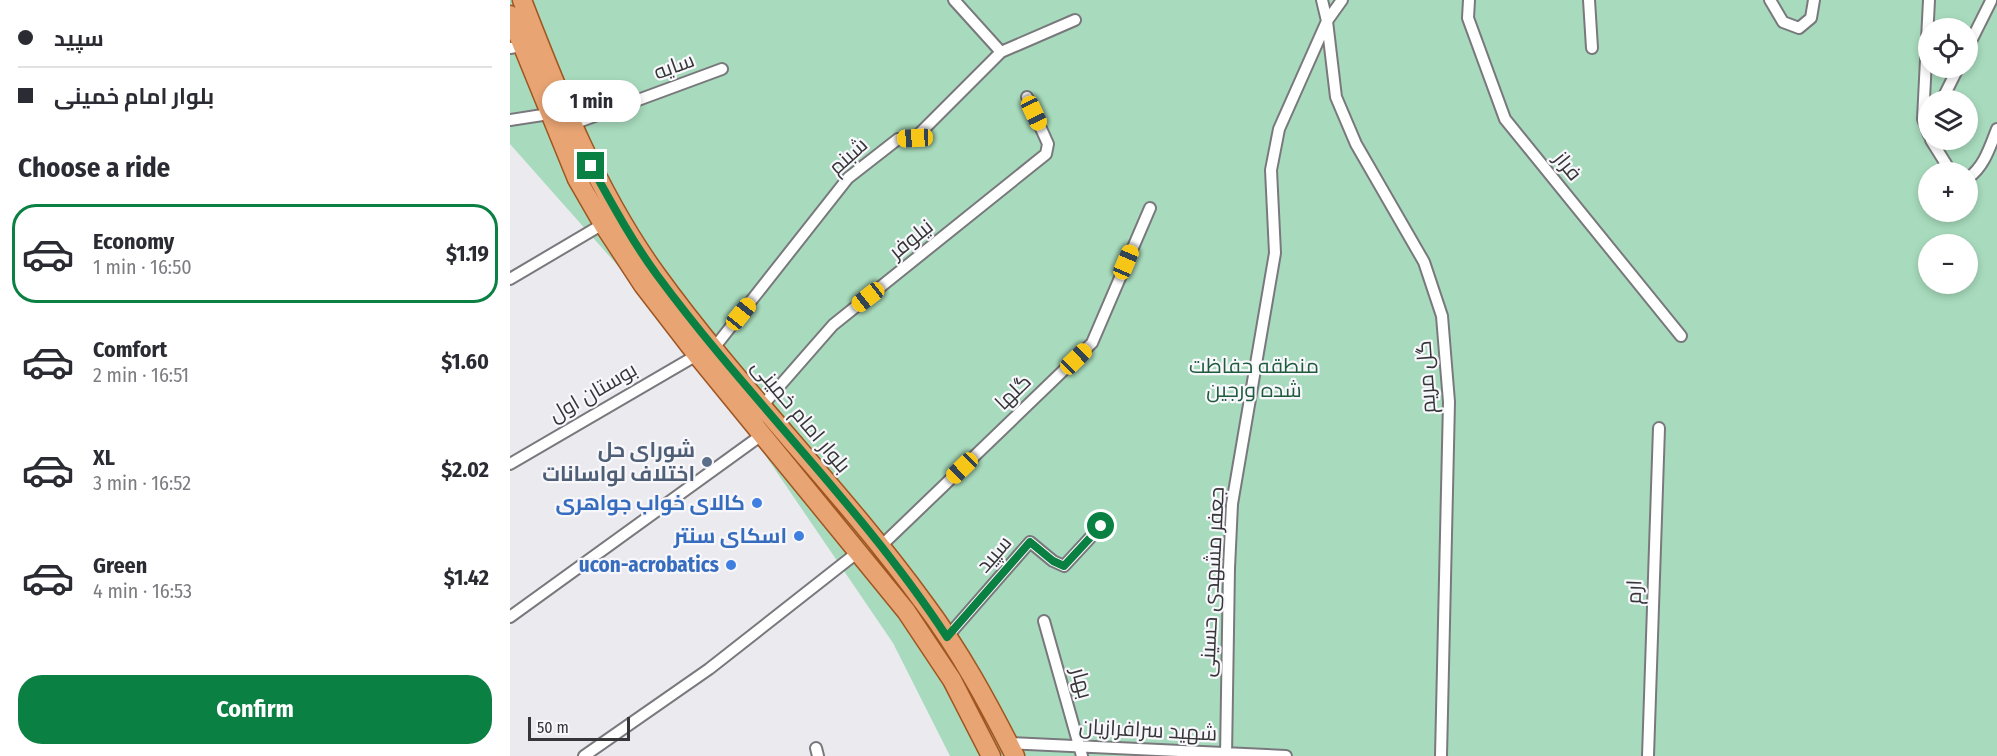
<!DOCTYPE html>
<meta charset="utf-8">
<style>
:root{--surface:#fff;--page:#f2f2f3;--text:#2b2b33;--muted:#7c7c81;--line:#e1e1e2;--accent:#0b8043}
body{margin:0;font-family:"Fira Sans Condensed",Cairo,sans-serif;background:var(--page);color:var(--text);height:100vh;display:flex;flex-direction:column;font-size:22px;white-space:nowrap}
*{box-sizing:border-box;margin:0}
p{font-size:20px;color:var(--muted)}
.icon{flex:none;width:33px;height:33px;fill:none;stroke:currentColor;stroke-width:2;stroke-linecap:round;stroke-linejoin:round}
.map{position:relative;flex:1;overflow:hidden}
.side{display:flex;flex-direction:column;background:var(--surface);width:510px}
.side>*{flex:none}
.banner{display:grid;align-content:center;height:132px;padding:0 18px;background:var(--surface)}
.buttons{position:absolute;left:1408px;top:18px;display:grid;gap:12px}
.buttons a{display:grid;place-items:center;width:60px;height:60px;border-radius:50%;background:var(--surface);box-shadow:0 3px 9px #0003;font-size:30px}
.scale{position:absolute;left:18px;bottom:15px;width:102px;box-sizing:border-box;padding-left:6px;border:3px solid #363638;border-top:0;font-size:16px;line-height:21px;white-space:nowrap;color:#363638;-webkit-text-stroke:4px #f8f7fc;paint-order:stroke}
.end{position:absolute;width:27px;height:27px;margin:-14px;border:8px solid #0b8043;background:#fff;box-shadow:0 0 0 3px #fff}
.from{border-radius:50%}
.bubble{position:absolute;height:42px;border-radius:21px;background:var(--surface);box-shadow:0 3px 9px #0003;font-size:20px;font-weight:700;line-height:42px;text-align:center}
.car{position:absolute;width:18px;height:36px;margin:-18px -9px;border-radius:8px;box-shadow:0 0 4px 2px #0007;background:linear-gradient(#f5c518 24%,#345 0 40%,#f5c518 0 76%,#345 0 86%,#f5c518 0)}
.banner b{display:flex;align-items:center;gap:21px;height:57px;font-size:22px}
.banner b+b{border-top:2px solid var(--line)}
.banner i{width:15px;height:15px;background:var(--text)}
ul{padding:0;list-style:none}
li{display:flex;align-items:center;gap:18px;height:99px;margin:0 12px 9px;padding:0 6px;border:3px solid transparent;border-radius:24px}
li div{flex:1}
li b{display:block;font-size:22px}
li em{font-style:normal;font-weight:700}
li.current{border-color:var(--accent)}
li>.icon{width:54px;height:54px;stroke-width:1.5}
h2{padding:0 18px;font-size:27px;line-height:72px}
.button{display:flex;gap:12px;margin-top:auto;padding:12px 18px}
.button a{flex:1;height:69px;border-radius:24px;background:var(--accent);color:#fff;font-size:24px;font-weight:700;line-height:69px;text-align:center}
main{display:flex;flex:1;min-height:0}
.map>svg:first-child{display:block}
.green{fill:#a8dbbd;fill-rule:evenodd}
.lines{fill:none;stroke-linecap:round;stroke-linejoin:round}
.minor-casing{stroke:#79797d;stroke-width:14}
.primary-casing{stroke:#a05621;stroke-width:21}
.minor{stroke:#fff;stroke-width:10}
.primary{stroke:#e8a473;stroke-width:18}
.route{stroke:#0b8043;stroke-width:8}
.service-dot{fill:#5c6f8a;stroke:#f8f7fc;stroke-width:2}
.shop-dot{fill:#3f7fe0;stroke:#f8f7fc;stroke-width:2}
.labels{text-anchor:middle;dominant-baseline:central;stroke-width:4.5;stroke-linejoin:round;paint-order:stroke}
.street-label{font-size:21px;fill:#363638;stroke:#f8f7fc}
.park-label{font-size:21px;fill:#1f5b3d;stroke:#f8f7fc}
.service-label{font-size:21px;font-weight:bold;fill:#4e5e75;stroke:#f8f7fc;text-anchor:end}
.shop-label{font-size:21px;font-weight:bold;fill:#366cbe;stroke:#f8f7fc;text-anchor:end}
</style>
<main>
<section class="side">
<div class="banner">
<b><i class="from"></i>سپید</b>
<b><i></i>بلوار امام خمینی</b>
</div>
<h2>Choose a ride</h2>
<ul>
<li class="current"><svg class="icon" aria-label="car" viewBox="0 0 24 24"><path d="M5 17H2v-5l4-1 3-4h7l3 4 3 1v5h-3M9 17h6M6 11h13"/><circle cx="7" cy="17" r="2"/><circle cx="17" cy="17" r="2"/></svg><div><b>Economy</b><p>1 min · 16:50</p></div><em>$1.19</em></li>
<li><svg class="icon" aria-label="car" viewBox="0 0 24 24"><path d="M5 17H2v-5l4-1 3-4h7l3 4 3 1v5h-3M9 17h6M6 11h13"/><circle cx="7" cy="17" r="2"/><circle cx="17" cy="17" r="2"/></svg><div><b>Comfort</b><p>2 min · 16:51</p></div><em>$1.60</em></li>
<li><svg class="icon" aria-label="car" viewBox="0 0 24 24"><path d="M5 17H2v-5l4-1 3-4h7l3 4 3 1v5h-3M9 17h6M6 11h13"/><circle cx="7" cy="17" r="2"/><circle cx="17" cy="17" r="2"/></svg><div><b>XL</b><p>3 min · 16:52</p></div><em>$2.02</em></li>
<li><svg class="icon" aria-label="car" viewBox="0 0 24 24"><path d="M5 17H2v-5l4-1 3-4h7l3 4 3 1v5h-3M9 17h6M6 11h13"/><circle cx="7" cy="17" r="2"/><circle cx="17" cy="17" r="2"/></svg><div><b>Green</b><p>4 min · 16:53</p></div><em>$1.42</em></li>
</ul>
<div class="button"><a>Confirm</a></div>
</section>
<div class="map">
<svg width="1487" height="756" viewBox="0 0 1487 756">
<rect width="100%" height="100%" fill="#eaeaef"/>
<path class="green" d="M0 0H1487V756H440L383 643 187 355 0 144ZM1419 28H1458V68H1419ZM1419 100H1458V140H1419ZM1419 172H1458V212H1419ZM1419 244H1458V284H1419Z"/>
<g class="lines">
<g class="minor-casing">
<path id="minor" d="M444 0 491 52
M812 0 817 21 826 97 846 144 914 262 932 316 939 402 931 756
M959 0 958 18 995 119 1171 336
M1079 0 1082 48
M1260 0 1273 22 1289 28 1301 18 1304 0
M1458 47 1481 1
M0 48 12 46
M1432 100 1448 68
M0 120 39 114
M63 124 212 69
M1419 135 1413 119 1419 0
M1421 140 1441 172
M1458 178C1474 167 1480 147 1487 129
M0 279 93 224
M204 348 338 178 388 139 405 138 491 52 565 20
M253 405 323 325 536 154 538 144 517 97
M0 464 187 355
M371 546 582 343 640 208
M0 617 253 434
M534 621 572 756
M437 637 520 542 543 561 554 566 591 526
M498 743 776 756
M306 748 308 756
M74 756 199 669 348 552
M716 756 719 568 722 504 765 253 761 170 769 129 817 21 832 0
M1138 756 1149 428"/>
</g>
<g class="primary-casing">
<path id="primary" d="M12 0C49 95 86 191 146 274 229 389 331 489 414 603 450 651 478 703 505 756
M0 15 67 179 93 224 133 285 187 355 396 611 442 680 481 756"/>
</g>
<use href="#minor" class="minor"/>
<use href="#primary" class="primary"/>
</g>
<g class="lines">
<path class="route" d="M81 166C102 204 122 241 147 275 239 400 352 507 437 637L520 542 543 561 554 566 591 526"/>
</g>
<circle class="service-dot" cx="197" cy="462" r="6"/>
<g class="shop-dot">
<circle cx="247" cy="503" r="6"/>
<circle cx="289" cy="536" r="6"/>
<circle cx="221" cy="565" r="6"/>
</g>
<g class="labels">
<g class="street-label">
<text transform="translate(164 66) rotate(-20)">سایه</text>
<text transform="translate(338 156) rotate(-42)">شبنم</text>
<text transform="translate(1058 166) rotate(51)">فراز</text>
<text transform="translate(401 239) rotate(-39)">نیلوفر</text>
<text transform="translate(916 377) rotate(-94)">گل مریم</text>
<text transform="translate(83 392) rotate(-30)">بوستان اول</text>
<text transform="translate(503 392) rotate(-44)">گلها</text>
<text transform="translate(291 416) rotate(50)">بلوار امام خمینی</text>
<text transform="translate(484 554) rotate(-49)">سپید</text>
<text transform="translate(702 582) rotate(-87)">جعفر مشهدی حسینی</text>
<text transform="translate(1124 592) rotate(-88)">ارم</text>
<text transform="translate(572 683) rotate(75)">بهار</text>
<text transform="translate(638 730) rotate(3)">شهید سرافرازیان</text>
</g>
<g class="park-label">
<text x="744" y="366">منطقه حفاظت<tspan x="744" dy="24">شده ورجین</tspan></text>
</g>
<g class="service-label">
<text x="185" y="450">شورای حل<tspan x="185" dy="24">اختلاف لواسانات</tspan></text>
</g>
<g class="shop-label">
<text x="235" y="503">کالای خواب جواهری</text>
<text x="277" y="536">اسکای سنتر</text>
<text x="209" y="565">ucon-acrobatics</text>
</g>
</g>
</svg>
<div class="buttons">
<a><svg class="icon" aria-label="locate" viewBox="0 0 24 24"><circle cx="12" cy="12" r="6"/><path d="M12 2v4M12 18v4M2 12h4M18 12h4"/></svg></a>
<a><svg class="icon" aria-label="layers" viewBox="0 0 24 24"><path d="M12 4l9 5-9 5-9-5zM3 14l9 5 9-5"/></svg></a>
<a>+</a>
<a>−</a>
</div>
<div class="scale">50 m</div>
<i class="end from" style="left:591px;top:526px"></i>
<i class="end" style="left:81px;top:166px"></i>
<div class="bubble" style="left:32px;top:80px;width:99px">1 min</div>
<i class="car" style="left:524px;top:113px;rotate:155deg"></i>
<i class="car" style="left:405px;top:138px;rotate:267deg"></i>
<i class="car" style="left:616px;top:262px;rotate:23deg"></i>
<i class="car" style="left:358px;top:297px;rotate:232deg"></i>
<i class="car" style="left:231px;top:314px;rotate:39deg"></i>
<i class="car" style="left:566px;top:359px;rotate:46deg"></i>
<i class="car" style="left:452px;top:468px;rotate:226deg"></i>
</div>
</main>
